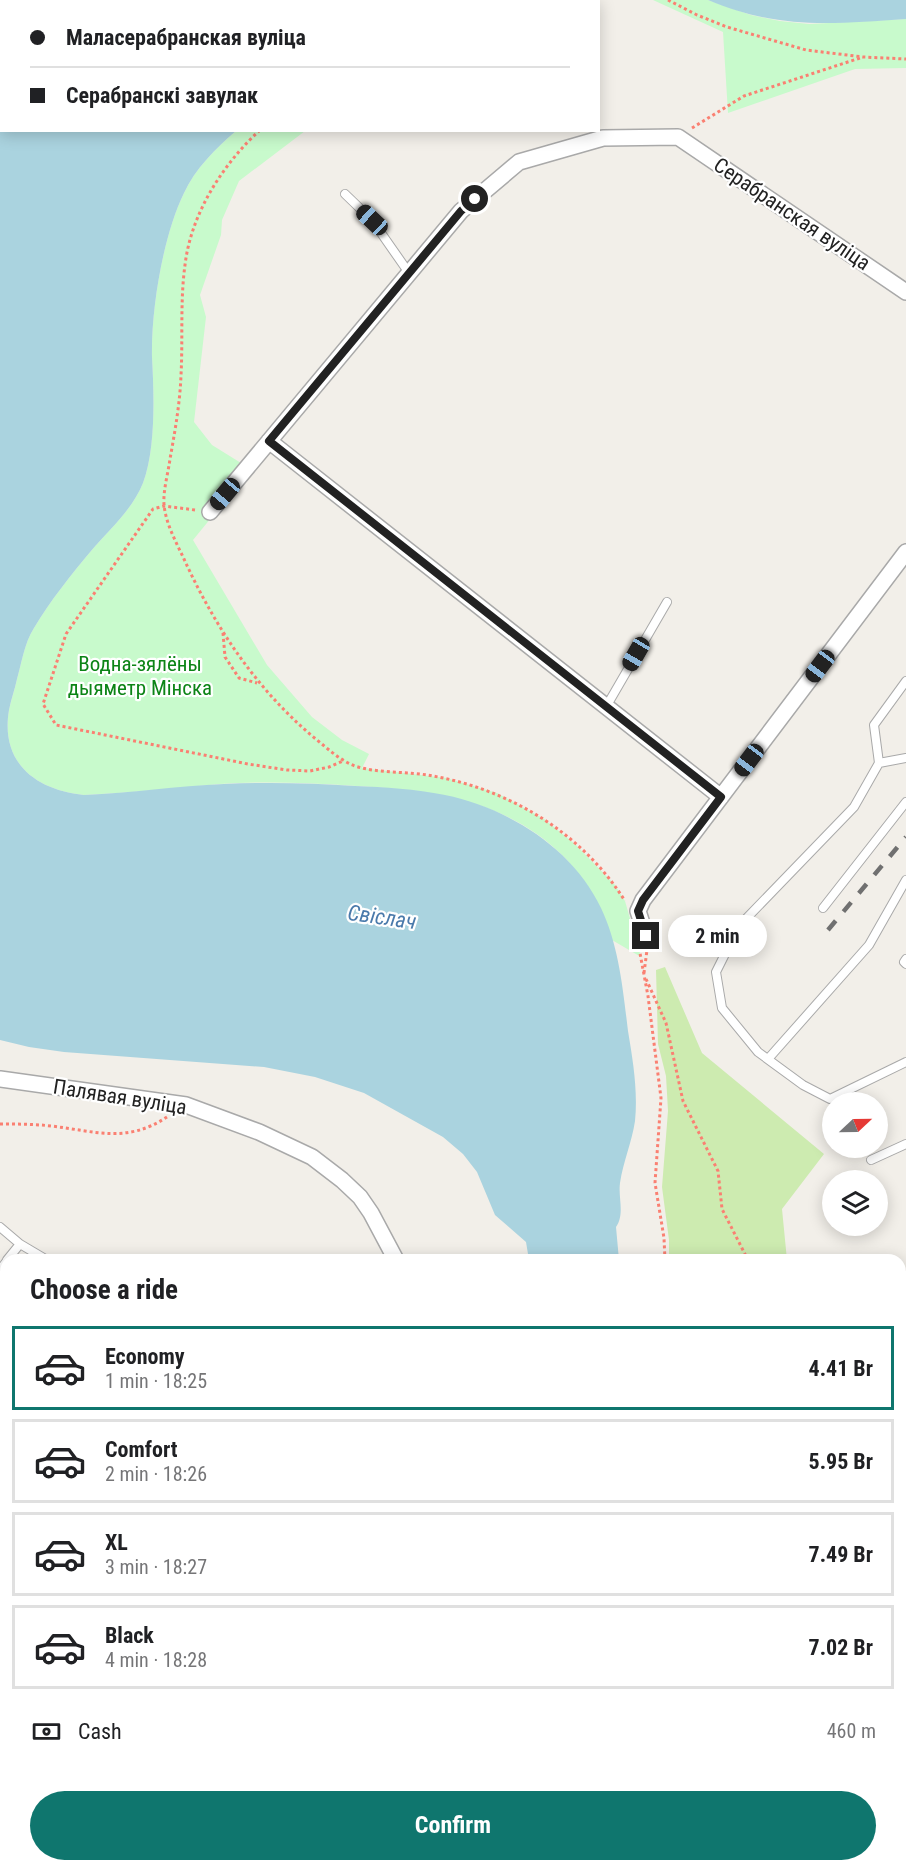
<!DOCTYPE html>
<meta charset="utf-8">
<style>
:root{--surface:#fff;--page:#f2f2f2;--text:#202124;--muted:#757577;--line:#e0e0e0;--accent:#0f766e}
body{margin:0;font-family:"Roboto Condensed",sans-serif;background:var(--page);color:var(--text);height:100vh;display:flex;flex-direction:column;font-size:22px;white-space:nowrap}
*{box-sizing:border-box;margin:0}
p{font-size:20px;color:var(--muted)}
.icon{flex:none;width:33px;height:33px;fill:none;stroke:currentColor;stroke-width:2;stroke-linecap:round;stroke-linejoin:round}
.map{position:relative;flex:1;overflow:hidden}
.sheet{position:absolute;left:0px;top:1254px;width:906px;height:618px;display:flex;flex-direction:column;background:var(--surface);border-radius:18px 18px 0 0;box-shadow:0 3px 15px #0003}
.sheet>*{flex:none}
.banner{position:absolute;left:0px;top:0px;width:600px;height:132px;box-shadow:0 3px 15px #0003;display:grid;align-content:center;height:132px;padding:0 30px;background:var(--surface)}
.needle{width:39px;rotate:68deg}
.controls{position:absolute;left:822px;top:1092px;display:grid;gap:12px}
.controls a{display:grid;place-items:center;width:66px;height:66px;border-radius:50%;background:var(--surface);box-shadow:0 3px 15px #0003;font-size:30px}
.end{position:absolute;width:27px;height:27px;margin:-14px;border:8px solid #222;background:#fff;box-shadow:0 0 0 3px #fff}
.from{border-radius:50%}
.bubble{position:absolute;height:42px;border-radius:21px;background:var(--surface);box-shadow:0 3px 15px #0003;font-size:20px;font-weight:700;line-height:42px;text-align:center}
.car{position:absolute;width:18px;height:36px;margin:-18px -9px;border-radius:8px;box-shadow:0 0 4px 2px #0007;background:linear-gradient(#222 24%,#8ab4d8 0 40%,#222 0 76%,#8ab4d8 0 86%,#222 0)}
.banner b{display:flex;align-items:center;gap:21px;height:57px;font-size:22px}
.banner b+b{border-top:2px solid var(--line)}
.banner i{width:15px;height:15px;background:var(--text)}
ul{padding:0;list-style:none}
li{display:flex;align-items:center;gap:18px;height:84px;margin:0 12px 9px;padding:0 18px;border:3px solid var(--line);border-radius:0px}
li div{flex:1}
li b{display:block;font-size:22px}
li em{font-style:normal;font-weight:700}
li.active{border-color:var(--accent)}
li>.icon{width:54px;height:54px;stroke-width:1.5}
h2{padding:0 30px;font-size:27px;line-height:72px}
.pay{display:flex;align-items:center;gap:15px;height:66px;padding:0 30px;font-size:22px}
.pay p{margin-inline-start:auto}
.button{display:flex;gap:12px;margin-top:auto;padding:12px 30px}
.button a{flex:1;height:69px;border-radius:36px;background:var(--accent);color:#fff;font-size:24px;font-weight:700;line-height:69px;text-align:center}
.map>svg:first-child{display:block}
.grass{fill:#cdebb0}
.forest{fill:#add19e}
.park{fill:#c8facc}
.water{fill:#aad3df}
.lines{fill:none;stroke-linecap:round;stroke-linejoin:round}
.service-casing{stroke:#a9a9a9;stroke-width:10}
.minor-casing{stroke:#a9a9a9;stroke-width:18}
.primary-casing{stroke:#a06b00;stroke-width:27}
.path{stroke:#fa8072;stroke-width:3;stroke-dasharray:3 3;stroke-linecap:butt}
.service{stroke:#fff;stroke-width:8}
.minor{stroke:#fff;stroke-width:15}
.primary{stroke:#fcd6a4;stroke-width:24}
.rail{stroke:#707070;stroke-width:4.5;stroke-dasharray:12 12;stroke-linecap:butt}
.route{stroke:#222;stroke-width:8}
.labels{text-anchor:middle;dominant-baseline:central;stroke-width:4.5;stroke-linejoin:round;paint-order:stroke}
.street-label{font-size:21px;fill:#222;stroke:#fff}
.park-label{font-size:21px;fill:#0c8416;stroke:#fff}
.water-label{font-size:22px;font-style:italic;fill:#4a7aab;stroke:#fff}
</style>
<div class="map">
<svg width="906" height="1872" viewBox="0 0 906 1872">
<rect width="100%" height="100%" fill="#f2efe9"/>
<path class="grass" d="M665 967 702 1053 824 1154 782 1209 787 1260H669V1240L662 1187 668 1111 666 1076 658 1044 656 970Z
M906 1306V1515L900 1521V1312Z
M356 1866H464L455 1872H342Z
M493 1866H670L664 1872H485Z"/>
<path class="forest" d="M375 1866H429L424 1872H365Z"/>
<path class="park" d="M173 0H329L327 2Z
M653 0H708L751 15 780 21 809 24 906 19V68L855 69 728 113 723 32Z
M236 131H305L239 181 222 220 221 235 200 295 206 317 194 422 212 445 241 463 208 510 211 518 193 540 267 665 312 717 342 740 369 754 362 768 446 778 497 793 544 819 576 845 615 885 625 901 641 957 612 940C607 922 598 908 588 892 581 881 574 867 565 858 508 800 433 790 356 786 311 783 265 781 220 784 175 788 129 793 84 795 36 790 0 763 9 710 11 700 15 689 17 679 22 662 24 644 34 628 50 601 71 575 91 551 109 530 132 510 143 483 156 449 154 394 152 357 151 309 163 236 184 193 195 169 216 148 236 131Z
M0 1675 6 1682V1860L0 1861Z"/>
<path class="water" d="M0 0 174 1 2 2V130L236 131C216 148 195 169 184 193 163 236 151 309 152 357 154 394 156 449 143 483 132 510 109 530 91 551 71 575 50 601 34 628 24 644 22 662 17 679 15 689 11 699 9 710 0 763 36 790 84 795 131 793 177 786 224 784 268 782 311 783 355 786 385 787 415 789 445 795 508 808 573 848 601 908 619 946 623 990 628 1031 633 1061 638 1091 635 1121 632 1142 623 1162 620 1183 618 1198 625 1214 616 1227L619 1260H529L526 1242 495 1215 477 1172 463 1154 443 1137 364 1093 315 1077 264 1067 64 1052 29 1047 0 1040Z
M708 0H906V19C831 24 779 30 708 0Z
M6 1860V1866H75L87 1869 96 1866H266L243 1872H0V1861Z"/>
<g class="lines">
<g class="service-casing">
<path id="service" d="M345 194 372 220 409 273
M606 707 667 602
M906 758 879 763 854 807 739 926 716 972 722 1008 758 1052 803 1085 830 1099 906 1062
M879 763 874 725 906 681
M823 908 906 802
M906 959 904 962 906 964
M768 1059 869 945 906 880
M871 1160 906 1144
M0 1227 20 1244 7 1260
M20 1244 47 1260
M0 1270 6 1262
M0 1512 6 1518
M900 1539 906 1533
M900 1592 906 1598
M900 1790 906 1785
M900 1814 906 1809
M762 1866 767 1872
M463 1872 471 1866
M693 1872 700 1866
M836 1872 843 1866"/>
</g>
<g class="minor-casing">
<path id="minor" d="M269 441 721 797
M210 512 461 211 519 162 603 138 678 137 906 292
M646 936 638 911 643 900 906 552
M0 1079 186 1105 259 1132 312 1157 342 1180 360 1197 371 1213 396 1260
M0 1323 6 1321"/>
</g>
<g class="primary-casing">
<path id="primary" d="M0 1594 6 1601
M0 1640 6 1647
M198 1866 203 1872
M232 1866 237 1872"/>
</g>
<path class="path" d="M668 0 697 15 727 27 806 50 863 57 906 59
M450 2 453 0
M692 128 744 96 860 58
M260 130C222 165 191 214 185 265 180 301 183 339 181 375 180 403 175 431 170 459 168 474 163 490 164 505 166 524 176 542 184 559 215 627 255 687 312 736 326 747 339 760 355 766 380 774 408 771 433 776 511 790 583 834 625 901
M195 510 164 506 153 509 66 634 43 704 56 725 248 764 287 770 310 771 329 767 343 761
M223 633 225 657 239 678 257 683
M639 948 648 996 661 1098 655 1183 664 1238 665 1260
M644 973 647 950
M646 979 666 1023 683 1101 718 1171 722 1209 748 1260
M0 1124C17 1124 34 1124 51 1126 95 1131 126 1144 167 1117
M900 1330 906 1325
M900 1406 906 1407
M320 1872 339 1866
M487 1872 495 1866
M507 1872 511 1866"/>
<use href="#service" class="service"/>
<use href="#minor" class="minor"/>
<use href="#primary" class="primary"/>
<path class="rail" d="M828 930 906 837"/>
</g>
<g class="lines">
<path class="route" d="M475 199 461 211 269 441 721 797 643 900 638 911 646 936"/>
</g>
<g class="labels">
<g class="street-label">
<text transform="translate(792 214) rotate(34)">Серабранская вуліца</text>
<text transform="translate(120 1097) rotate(9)">Палявая вуліца</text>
</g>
<g class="park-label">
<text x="140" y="664">Водна-зялёны<tspan x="140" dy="24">дыяметр Мінска</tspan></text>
</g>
<g class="water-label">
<text transform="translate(382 917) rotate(8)">Свіслач</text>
</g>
</g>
</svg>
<div class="controls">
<a><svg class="needle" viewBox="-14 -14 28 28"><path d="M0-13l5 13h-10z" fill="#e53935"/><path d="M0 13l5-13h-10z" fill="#757577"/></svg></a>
<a><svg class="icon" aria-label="layers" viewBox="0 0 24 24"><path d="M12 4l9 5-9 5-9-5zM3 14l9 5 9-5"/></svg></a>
</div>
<i class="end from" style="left:475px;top:199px"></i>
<i class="end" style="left:646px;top:936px"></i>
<div class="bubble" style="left:668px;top:915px;width:99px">2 min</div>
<i class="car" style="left:372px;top:220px;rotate:313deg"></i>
<i class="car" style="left:225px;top:494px;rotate:220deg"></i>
<i class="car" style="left:636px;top:654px;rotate:210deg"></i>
<i class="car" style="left:820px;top:666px;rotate:217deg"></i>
<i class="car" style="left:749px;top:760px;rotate:217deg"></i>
<div class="banner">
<b><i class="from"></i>Маласерабранская вуліца</b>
<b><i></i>Серабранскі завулак</b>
</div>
<section class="sheet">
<h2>Choose a ride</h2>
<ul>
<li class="active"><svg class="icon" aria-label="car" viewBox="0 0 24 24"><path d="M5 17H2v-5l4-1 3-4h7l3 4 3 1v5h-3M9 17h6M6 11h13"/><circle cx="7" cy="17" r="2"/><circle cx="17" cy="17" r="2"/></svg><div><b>Economy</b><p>1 min · 18:25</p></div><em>4.41 Br</em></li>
<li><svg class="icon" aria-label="car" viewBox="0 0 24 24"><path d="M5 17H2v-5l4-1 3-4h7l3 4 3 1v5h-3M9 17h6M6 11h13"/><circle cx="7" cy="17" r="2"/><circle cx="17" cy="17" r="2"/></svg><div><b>Comfort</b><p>2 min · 18:26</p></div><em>5.95 Br</em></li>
<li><svg class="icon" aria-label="car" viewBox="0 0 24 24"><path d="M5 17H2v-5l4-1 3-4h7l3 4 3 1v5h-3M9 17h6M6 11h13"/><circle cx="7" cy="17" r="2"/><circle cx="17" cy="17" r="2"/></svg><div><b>XL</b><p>3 min · 18:27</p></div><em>7.49 Br</em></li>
<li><svg class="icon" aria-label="car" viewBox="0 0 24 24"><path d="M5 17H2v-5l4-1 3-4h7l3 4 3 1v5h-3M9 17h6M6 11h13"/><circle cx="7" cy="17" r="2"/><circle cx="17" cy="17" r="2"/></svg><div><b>Black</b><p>4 min · 18:28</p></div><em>7.02 Br</em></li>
</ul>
<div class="pay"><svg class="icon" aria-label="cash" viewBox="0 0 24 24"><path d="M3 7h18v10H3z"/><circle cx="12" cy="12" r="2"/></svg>Cash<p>460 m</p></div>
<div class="button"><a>Confirm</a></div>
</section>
</div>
